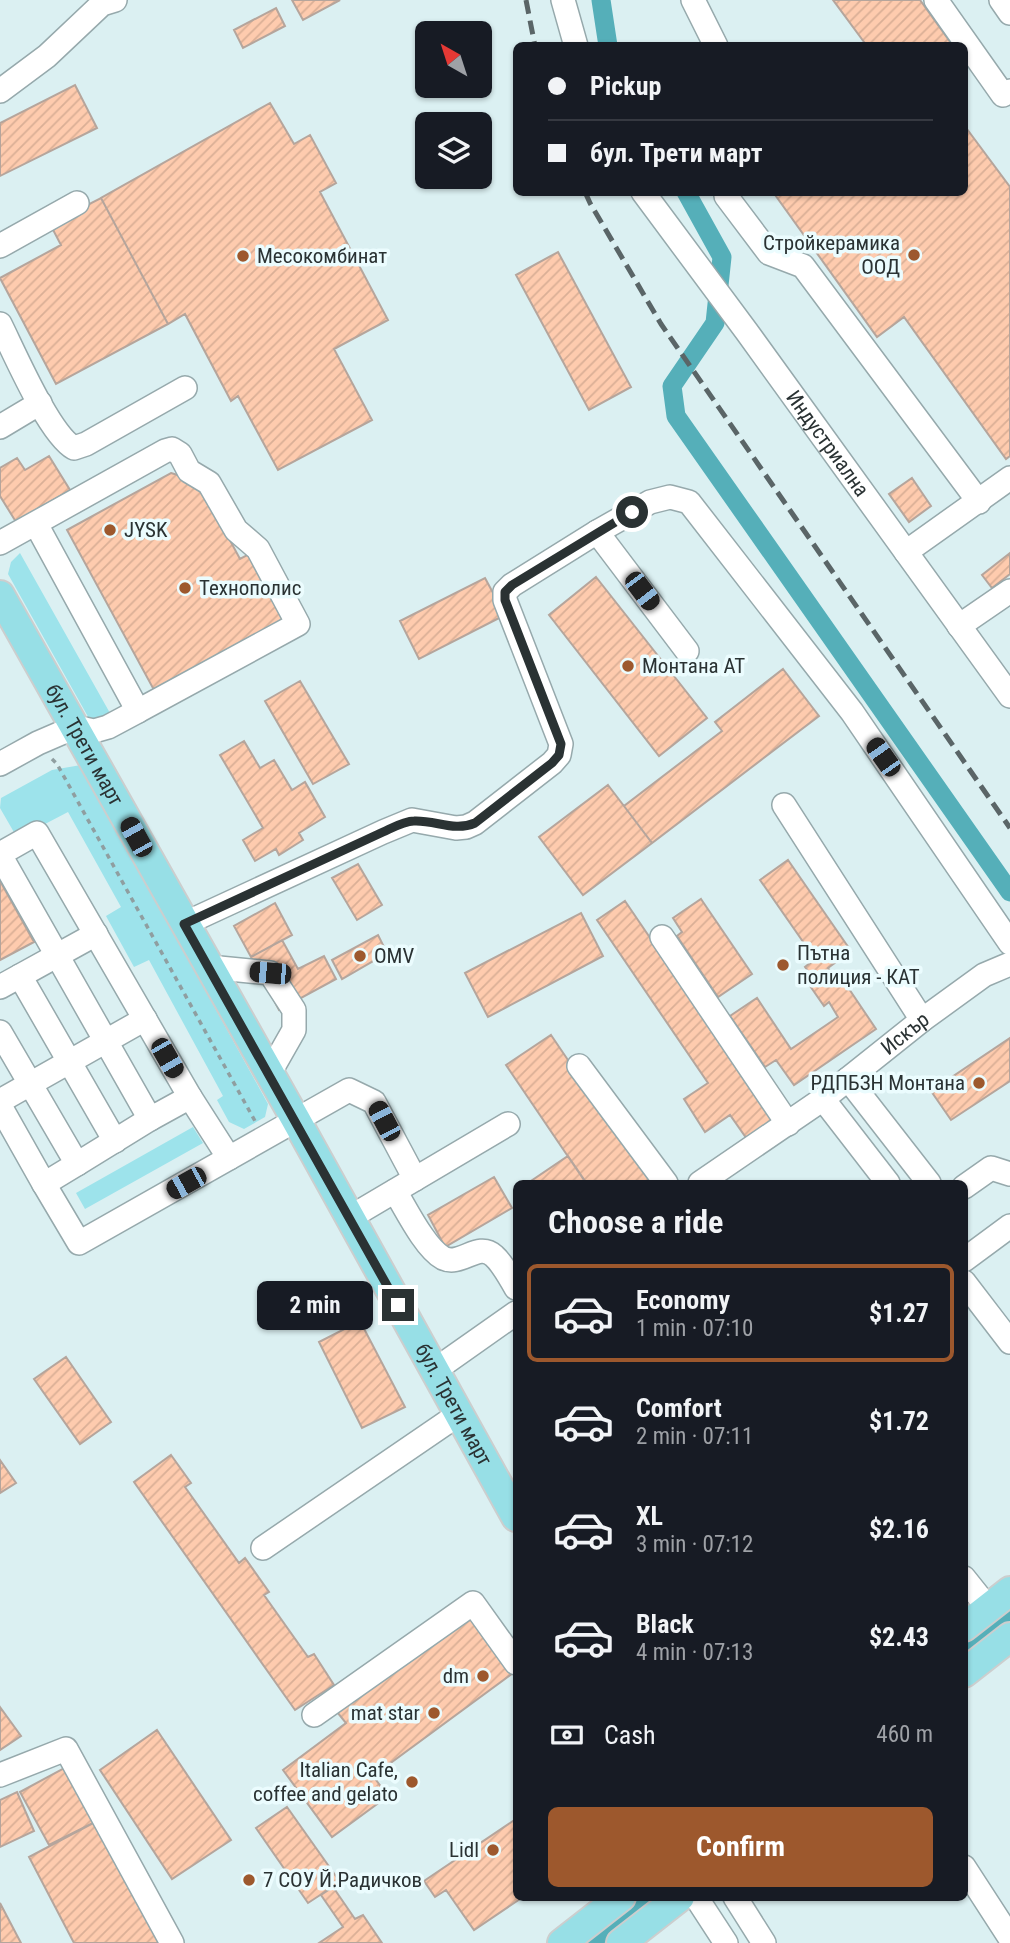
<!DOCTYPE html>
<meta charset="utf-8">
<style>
:root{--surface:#171b24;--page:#242831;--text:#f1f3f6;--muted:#9ea1a6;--line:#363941;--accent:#9d582d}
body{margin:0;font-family:"Roboto Condensed",sans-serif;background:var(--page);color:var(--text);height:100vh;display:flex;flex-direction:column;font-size:26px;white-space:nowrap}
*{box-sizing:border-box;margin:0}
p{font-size:23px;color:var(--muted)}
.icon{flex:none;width:38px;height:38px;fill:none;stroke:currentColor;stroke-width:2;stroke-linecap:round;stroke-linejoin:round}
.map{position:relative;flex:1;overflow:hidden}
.panel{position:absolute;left:513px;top:1180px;width:455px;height:721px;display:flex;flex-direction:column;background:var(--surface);border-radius:10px;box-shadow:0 2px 5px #0004}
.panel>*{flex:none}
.top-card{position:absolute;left:513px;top:42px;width:455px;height:154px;border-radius:10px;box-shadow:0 2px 5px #0004;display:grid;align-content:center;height:154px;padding:0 35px;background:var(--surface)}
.needle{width:46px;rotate:321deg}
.controls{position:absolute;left:415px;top:21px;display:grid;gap:14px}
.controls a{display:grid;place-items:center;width:77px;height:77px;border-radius:10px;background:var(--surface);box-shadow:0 2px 5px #0004;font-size:35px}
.end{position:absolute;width:32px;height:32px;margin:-16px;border:9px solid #2a3233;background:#fff;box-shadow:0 0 0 4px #fff}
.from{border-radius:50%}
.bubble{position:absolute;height:49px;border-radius:10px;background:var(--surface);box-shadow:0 2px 5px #0004;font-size:23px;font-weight:700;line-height:49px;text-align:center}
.car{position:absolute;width:21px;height:42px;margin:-21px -10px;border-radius:9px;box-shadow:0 0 5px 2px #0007;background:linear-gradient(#222 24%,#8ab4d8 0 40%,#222 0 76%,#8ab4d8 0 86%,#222 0)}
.top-card b{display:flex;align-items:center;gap:24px;height:66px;font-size:26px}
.top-card b+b{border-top:2px solid var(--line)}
.top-card i{width:18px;height:18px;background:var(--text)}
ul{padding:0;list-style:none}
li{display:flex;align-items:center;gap:21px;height:98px;margin:0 14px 10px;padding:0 21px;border:4px solid transparent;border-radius:10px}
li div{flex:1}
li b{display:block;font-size:26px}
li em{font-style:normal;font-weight:700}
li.current{border-color:var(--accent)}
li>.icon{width:63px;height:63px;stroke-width:1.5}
h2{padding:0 35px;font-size:32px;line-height:84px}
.pay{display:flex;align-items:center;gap:18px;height:77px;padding:0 35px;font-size:26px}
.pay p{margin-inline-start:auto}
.button{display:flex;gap:14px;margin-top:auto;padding:14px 35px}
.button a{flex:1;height:80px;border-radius:10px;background:var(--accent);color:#fff;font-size:28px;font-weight:700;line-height:80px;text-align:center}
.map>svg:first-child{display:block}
.grass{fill:#9de3eb}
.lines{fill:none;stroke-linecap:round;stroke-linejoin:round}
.canal{stroke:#55afb9;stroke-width:19}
.building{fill:url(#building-hatch);stroke:#b5a59c;stroke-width:2}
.minor-casing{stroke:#96a9ac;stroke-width:26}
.major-casing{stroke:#cccece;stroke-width:32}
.path{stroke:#8f9ea0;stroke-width:3.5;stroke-dasharray:5 5;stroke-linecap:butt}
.minor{stroke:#fff;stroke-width:23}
.major{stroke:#97dfe6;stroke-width:28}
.rail{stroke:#5a6567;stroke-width:5;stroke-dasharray:14 7;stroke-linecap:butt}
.route{stroke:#2a3233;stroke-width:9}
.poi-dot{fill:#9d582d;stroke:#ebfcfe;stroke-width:2.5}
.labels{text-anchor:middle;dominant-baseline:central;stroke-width:7;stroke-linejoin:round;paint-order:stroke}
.poi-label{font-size:21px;fill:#2a3233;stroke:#ebfcfe;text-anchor:start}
.street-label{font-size:21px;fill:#2a3233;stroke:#ebfcfe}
</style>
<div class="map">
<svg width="1010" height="1943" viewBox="0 0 1010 1943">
<defs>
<pattern id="building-hatch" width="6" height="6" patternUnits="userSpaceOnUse" patternTransform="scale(1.75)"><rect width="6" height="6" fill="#fecbae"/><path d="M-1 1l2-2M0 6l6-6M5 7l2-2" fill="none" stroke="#daaf96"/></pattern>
</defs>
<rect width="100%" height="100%" fill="#dbf0f2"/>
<path class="grass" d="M20 553 115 722H91L8 574 11 562Z
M81 765 268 1104 265 1117 244 1129 229 1122 217 1100 223 1096 149 960 134 967 106 916 121 907 68 812 24 835 15 834 0 808 1 798 52 770Z
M193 1127 203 1143 85 1209 76 1193Z"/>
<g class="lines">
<path class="canal" d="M601 0 608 46
M686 192 722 257 715 323 672 386 676 416 1010 892
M964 1651 1010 1615
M589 1943 648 1897"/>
</g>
<path class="building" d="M292 0H340L303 20Z
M833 0H920L953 46H867Z
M276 8 285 26 243 48 234 30Z
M75 85 97 128 0 176V123Z
M270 103 294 144 310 135 336 183 320 192 388 320 334 349 372 420 278 470 238 396 231 401 185 314 168 324 101 198Z
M964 125 1010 187V456L1006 459 904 317 877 337 773 192H964Z
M101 198 168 324 56 384 0 278 61 245 50 224Z
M558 252 631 387 589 410 516 275Z
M49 456 70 490 16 522 0 496V468L17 458 25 470Z
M171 473 198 481 240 559 253 552 288 617 154 690 67 530Z
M912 478 931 506 909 522 889 494Z
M1010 553V574L992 588 982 575Z
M596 577 707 718 659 756 549 615Z
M485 578 505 615 419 659 400 621Z
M783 669 819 716 652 843 624 806 722 731 715 722Z
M300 681 349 764 313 784 265 701Z
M244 741 260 768 274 760 292 790 305 782 325 817 299 833 303 840 279 855 276 849 255 861 243 840 263 828 220 755Z
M608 785 652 843 583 895 539 837Z
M788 860 851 951 828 968 834 977 839 974 876 1029 794 1085 776 1060 765 1067 730 1016 757 998 791 1049 838 1017 829 1002 824 1006 808 983 814 979 805 967 815 959 760 880Z
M358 864 382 905 357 920 332 878Z
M0 881 34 942 0 960Z
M701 899 752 974 718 997 677 936 682 932 673 918Z
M625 901 774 1120 747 1139 730 1115 705 1132 684 1099 708 1083 597 920Z
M275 903 292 935 251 957 234 926Z
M581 913 603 956 488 1017 465 973Z
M378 935 387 953 342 979 332 960Z
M282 940 298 969 324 956 336 979 279 1010 251 957Z
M551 1035 650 1181 646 1183H586L506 1065Z
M1010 1038V1081L951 1120 931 1091Z
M568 1156 585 1181 583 1183H528Z
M494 1177 512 1208 445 1247 428 1215Z
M360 1321 405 1407 362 1428 319 1342Z
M66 1357 111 1422 80 1444 34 1379Z
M171 1455 191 1483 185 1487 239 1563 245 1558 269 1592 264 1595 308 1657 314 1654 334 1685 295 1710 134 1482Z
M0 1460 16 1483 0 1493Z
M469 1615 513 1673 373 1776 388 1796 332 1837 283 1770 346 1723 337 1712Z
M0 1707 21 1736 0 1750Z
M157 1730 231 1840 172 1879 100 1770Z
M68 1766 97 1821 49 1845 20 1792Z
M17 1792 34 1831 0 1847V1800Z
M287 1807 340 1882 308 1903 256 1828Z
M516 1819V1897H523L474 1930 446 1890 435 1897 424 1881Z
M97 1821 162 1943H74L29 1857Z
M333 1887 355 1919 363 1915 382 1943H319L343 1927 321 1895Z
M0 1903 21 1943H0Z"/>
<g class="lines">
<g class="minor-casing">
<g id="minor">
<path d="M563 0 576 46"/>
<path d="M693 0 716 46"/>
<path d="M936 0 1003 95 1010 91"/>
<path d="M1001 0 1010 13"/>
<path d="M0 91 47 56 102 4 115 0"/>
<path id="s1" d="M643 192 747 332 1010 696"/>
<path d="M726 192V196L769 253 803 266 979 502"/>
<path d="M0 246 77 203"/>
<path d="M0 324C14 352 49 434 74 448L86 444 185 388"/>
<path d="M0 427 40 403"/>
<path d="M597 532 687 651"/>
<path d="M0 543 165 451 172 449 180 454 189 471 209 483 236 530 258 549 298 624 138 711 36 524"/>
<path d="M906 552 1010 478"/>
<path d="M959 626 1010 591"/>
<path d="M0 764 38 743 75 727 94 731 108 727 138 711"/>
<path d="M784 805 922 1020"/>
<path d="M0 854 37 833 190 1097 150 1119 0 855"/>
<path d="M184 924 383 832 412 820 456 828 466 827 475 823 552 763 559 755 561 744 505 600V592L512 585 597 532 650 502 670 497 689 502 852 712 1010 943"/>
<path d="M662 937 788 1124"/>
<path d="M209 967 270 973 294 1010V1030L269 1074"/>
<path d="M20 976 115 1141"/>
<path d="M0 987 96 934"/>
<path d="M0 1032 77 1164 44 1184 0 1106"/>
<path d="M579 1066 666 1183"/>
<path d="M848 1079 929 1183"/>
<path d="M190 1097 229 1158"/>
<path d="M823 1099 888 1183"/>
<path d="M0 1101 145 1019"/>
<path d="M77 1164 150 1119"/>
<path id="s2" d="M700 1183 823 1099 922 1020 984 975 1010 964"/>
<path d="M44 1184 79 1243 349 1090 374 1102 415 1179"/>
<path d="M964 1187 991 1168 1010 1174"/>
<path d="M395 1191C406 1209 425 1248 443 1258 461 1267 478 1241 494 1256 503 1264 510 1278 516 1288"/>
<path d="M349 1218 508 1124"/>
<path d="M964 1260 1010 1226"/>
<path d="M964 1282 1010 1342"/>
<path d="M435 1370 516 1313"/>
<path d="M263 1548 459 1414"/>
<path d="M964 1578 988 1608"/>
<path d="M314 1715 473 1603 516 1663"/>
<path d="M0 1775 66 1749 172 1943"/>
<path d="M964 1867 1010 1938"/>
<path d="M696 1897 726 1943"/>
<path d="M735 1897 764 1943"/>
</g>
</g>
<g class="major-casing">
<g id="major">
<path id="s3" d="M0 595 296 1120 516 1517"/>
<path d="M964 1627 1010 1591"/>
<path d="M964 1673 1010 1637"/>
<path d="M562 1943 621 1897"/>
<path d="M621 1943 680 1897"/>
</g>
</g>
<path class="path" d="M52 759 57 764 255 1121"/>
<use href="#minor" class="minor"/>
<use href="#major" class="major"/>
<path class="rail" d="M526 0 535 46
M585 192 590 203 661 324 1010 828"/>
</g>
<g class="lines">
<path class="route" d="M398 1305 184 924 383 832C392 828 404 821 414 821 436 820 454 832 475 823L552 763 559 755 561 744 505 600V592L512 585 632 512"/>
</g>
<g class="poi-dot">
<circle cx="914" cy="255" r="7"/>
<circle cx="243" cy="256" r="7"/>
<circle cx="110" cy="530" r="7"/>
<circle cx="185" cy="588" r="7"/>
<circle cx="628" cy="666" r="7"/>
<circle cx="360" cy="956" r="7"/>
<circle cx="783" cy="965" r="7"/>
<circle cx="979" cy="1083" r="7"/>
<circle cx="483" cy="1676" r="7"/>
<circle cx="434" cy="1713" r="7"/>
<circle cx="412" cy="1782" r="7"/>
<circle cx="493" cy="1850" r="7"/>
<circle cx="249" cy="1880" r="7"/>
</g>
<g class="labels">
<g class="poi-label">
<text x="900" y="243" text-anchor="end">Стройкерамика<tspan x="900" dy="24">ООД</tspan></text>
<text x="257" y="256">Месокомбинат</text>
<text x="124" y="530">JYSK</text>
<text x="199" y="588">Технополис</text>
<text x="642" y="666">Монтана АТ</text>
<text x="797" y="953">Пътна<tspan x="797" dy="24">полиция - КАТ</tspan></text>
<text x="374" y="956">OMV</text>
<text x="965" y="1083" text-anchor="end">РДПБЗН Монтана</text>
<text x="469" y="1676" text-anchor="end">dm</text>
<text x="420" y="1713" text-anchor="end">mat star</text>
<text x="398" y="1770" text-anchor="end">Italian Cafe,<tspan x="398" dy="24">coffee and gelato</tspan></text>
<text x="479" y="1850" text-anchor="end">Lidl</text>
<text x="263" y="1880">7 СОУ Й.Радичков</text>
</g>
<g class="street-label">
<text stroke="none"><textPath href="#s1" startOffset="312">Индустриална</textPath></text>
<text stroke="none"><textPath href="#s3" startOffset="172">бул. Трети март</textPath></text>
<text stroke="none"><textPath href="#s2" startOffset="254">Искър</textPath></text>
<text stroke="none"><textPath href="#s3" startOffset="928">бул. Трети март</textPath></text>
</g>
</g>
</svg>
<div class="controls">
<a><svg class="needle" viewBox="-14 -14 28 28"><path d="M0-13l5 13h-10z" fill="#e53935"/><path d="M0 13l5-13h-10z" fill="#9ea1a6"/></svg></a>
<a><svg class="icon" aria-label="layers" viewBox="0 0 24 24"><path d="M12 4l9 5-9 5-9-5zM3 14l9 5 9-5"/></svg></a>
</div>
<i class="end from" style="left:632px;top:512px"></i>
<i class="end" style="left:398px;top:1305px"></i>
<div class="bubble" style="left:257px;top:1281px;width:116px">2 min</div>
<i class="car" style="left:642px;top:591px;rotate:143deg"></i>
<i class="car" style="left:883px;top:757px;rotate:325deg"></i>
<i class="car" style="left:136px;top:837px;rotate:331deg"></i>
<i class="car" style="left:270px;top:973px;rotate:275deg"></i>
<i class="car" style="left:167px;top:1058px;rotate:150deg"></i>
<i class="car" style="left:384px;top:1121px;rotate:332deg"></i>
<i class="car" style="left:186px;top:1183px;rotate:241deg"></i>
<div class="top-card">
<b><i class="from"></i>Pickup</b>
<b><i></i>бул. Трети март</b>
</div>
<section class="panel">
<h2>Choose a ride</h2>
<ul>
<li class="current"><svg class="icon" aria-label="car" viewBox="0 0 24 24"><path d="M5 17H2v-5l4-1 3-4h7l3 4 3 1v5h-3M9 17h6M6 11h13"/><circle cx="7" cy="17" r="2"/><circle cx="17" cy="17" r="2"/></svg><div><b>Economy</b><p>1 min · 07:10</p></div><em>$1.27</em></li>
<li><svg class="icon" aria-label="car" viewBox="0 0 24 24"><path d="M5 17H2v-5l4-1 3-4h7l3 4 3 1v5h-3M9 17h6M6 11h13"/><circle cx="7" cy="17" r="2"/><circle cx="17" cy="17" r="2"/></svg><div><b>Comfort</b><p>2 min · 07:11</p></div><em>$1.72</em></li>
<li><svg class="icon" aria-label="car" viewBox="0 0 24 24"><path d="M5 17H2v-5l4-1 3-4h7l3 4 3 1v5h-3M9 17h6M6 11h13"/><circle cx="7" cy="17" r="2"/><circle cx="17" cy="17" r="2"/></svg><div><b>XL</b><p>3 min · 07:12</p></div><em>$2.16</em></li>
<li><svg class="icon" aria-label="car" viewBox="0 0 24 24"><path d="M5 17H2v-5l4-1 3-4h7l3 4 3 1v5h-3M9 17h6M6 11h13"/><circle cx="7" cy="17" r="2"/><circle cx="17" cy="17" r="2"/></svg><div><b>Black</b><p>4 min · 07:13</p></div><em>$2.43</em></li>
</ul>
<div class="pay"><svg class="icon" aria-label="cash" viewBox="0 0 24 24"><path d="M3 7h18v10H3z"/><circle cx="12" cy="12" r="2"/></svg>Cash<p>460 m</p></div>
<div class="button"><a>Confirm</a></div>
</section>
</div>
